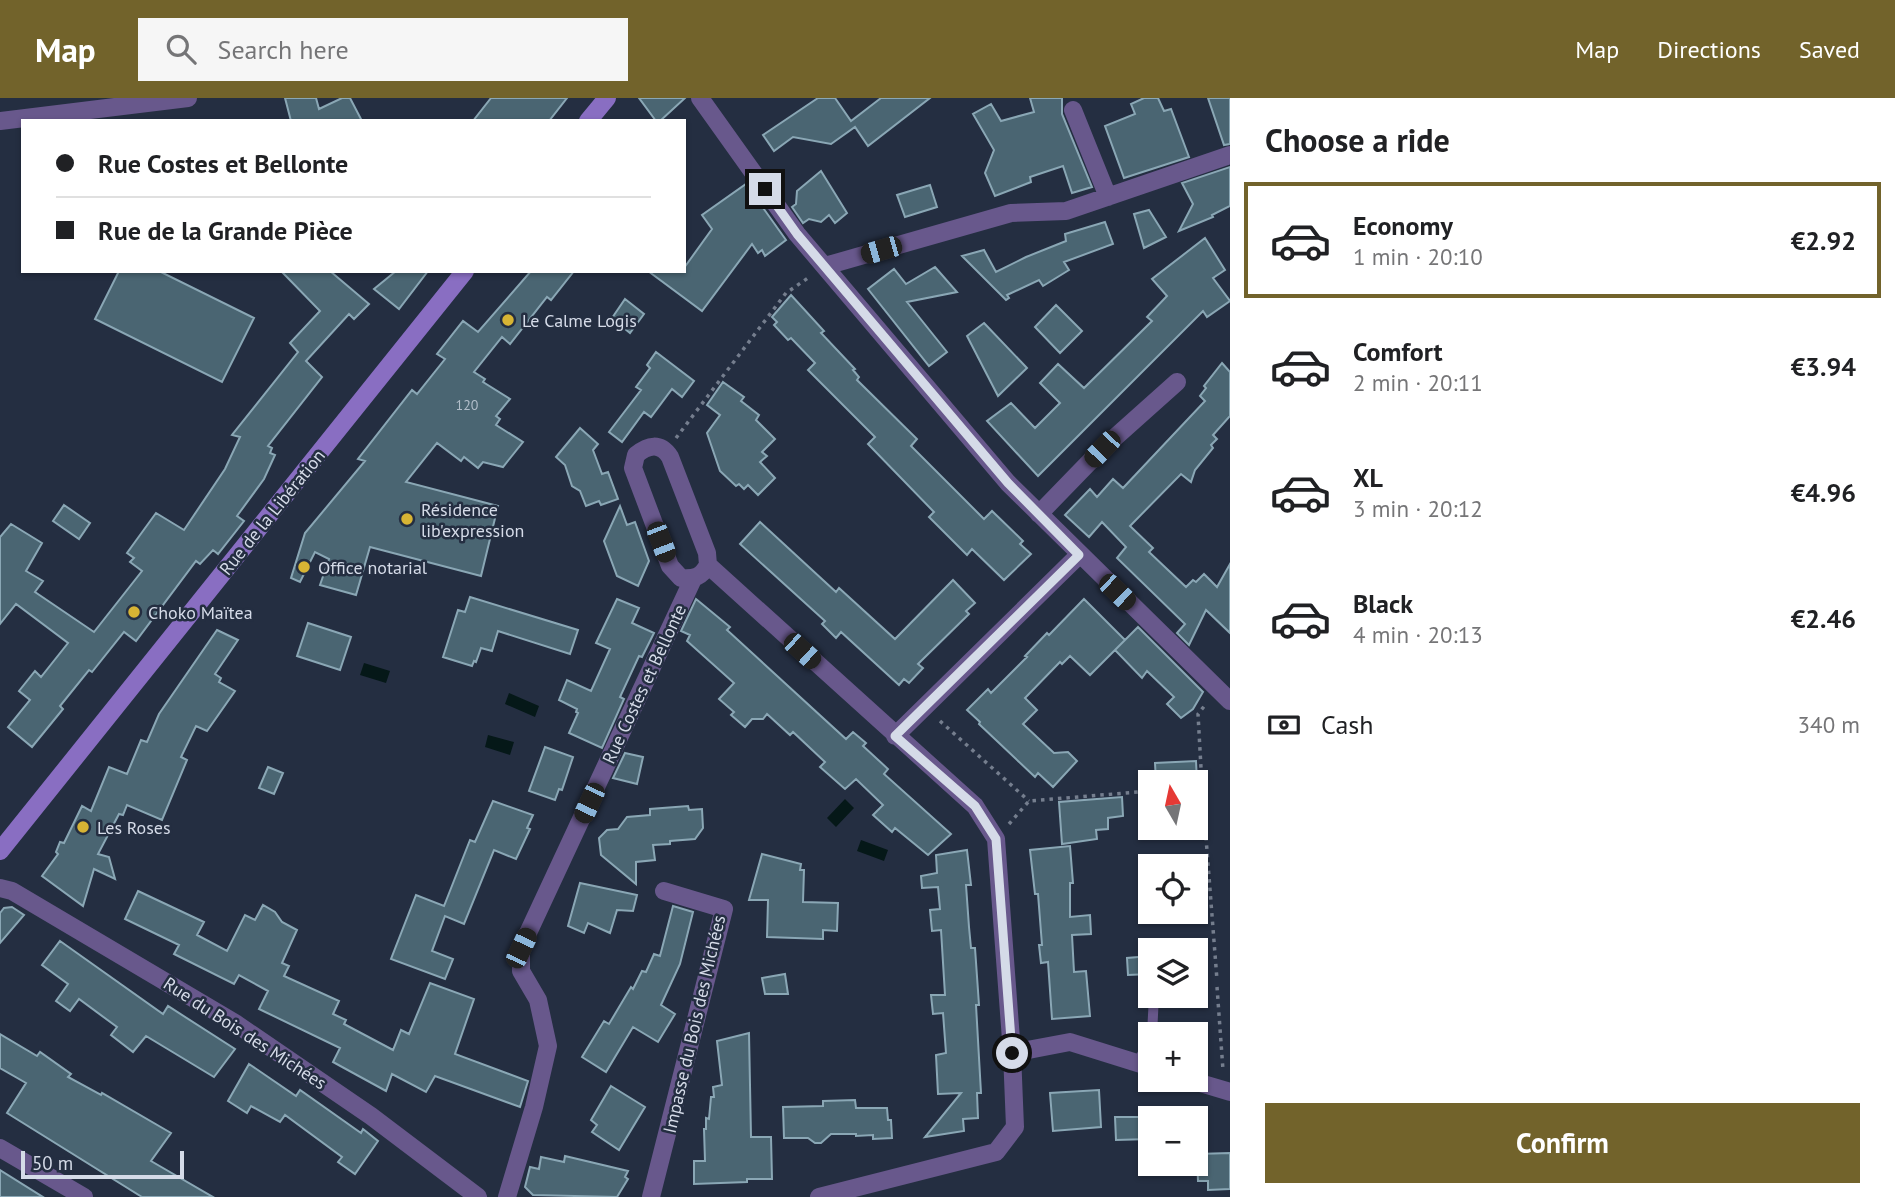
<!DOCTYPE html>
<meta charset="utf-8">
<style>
:root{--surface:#fff;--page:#f6f6f6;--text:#202124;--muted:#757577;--line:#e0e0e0;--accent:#72632b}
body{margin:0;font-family:"PT Sans",sans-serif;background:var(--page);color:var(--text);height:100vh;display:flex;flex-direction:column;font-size:26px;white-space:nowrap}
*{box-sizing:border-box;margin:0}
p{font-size:23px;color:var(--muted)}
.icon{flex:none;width:38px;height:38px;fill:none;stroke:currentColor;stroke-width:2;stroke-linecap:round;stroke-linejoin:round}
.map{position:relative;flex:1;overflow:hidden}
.panel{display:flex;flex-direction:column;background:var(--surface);width:665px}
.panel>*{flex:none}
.top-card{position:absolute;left:21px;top:21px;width:665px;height:154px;border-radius:0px;box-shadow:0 2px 5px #0004;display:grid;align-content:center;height:154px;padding:0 35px;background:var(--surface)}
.needle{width:46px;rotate:351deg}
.buttons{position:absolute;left:1138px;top:672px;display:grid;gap:14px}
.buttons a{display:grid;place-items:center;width:70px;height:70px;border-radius:0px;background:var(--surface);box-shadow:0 2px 5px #0004;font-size:35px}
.scale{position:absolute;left:21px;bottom:18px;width:163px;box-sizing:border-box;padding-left:7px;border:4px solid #d5dbe8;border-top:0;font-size:19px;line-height:24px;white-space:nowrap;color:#d5dbe8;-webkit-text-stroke:5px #242e41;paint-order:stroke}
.end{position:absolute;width:32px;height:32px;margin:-16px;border:9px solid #d5dbe8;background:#111;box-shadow:0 0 0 4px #111}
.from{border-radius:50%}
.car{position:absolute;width:21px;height:42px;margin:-21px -10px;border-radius:9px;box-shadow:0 0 5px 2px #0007;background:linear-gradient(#222 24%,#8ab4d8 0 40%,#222 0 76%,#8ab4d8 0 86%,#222 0)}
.top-card b{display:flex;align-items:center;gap:24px;height:66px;font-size:26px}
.top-card b+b{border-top:2px solid var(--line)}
.top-card i{width:18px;height:18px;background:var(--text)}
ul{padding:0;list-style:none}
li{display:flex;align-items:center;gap:21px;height:116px;margin:0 14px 10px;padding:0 21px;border:4px solid transparent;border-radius:0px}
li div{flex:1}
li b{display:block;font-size:26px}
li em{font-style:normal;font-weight:800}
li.on{border-color:var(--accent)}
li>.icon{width:63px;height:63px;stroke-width:1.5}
h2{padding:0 35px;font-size:32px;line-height:84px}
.pay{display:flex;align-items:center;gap:18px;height:77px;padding:0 35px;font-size:26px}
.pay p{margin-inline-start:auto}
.button{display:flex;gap:14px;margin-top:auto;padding:14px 35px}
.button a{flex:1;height:80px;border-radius:0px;background:var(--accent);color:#fff;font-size:28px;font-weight:800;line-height:80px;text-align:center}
header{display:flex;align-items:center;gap:42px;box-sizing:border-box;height:98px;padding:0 35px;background:var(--accent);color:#fff}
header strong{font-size:33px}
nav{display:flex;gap:38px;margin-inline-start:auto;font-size:24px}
.search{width:490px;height:63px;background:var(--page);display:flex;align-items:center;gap:18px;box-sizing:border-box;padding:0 24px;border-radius:0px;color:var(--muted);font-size:26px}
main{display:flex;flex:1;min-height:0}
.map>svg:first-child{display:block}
.water{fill:#051818}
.building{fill:#4a6572;stroke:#8aa7b5;stroke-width:2}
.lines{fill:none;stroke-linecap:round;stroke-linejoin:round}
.path{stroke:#757e8e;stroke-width:3.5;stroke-dasharray:3.5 5;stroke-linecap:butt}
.lane{stroke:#68588c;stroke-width:10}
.street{stroke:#68588c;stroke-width:18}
.secondary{stroke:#896ec2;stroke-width:18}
.route{stroke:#d5dbe8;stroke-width:9}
.poi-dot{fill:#d7b434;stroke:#242e41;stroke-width:2.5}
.labels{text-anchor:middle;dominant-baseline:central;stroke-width:5;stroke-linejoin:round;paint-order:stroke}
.number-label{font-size:14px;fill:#b2beca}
.poi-label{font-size:18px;fill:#d5dbe8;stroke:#242e41;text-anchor:start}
.street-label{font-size:18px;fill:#d5dbe8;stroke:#242e41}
</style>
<header>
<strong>Map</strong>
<div class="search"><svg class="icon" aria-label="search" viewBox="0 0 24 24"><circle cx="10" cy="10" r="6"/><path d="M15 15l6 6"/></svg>Search here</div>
<nav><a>Map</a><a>Directions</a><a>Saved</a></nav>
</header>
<main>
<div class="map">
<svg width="1230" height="1099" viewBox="0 0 1230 1099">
<rect width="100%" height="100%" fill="#242e41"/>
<path class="water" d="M364 565 390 573 386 585 360 577Z
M509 595 539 608 535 619 505 606Z
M488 637 514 644 510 657 485 649Z
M845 701 854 710 836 729 827 720Z
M861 742 888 752 884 763 857 753Z"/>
<path class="building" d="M285 0H316L319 11 342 0H350L362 23H291Z
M491 0H567L549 23H473Z
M639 0H685L660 23H656Z
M818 0H835L851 23 881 0H930L868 48 855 29 831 46 793 39 774 53 763 37Z
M1030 0H1062V16L1092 89 1072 95 1063 68 1030 79 1031 84 995 98 985 75 994 52 973 16 991 6 1001 23 1034 14Z
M1144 0H1158L1164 13 1171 11 1189 59 1124 80 1105 28 1135 16 1131 6Z
M1208 0H1230V46L1224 47Z
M1230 69V108L1212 117 1213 119 1179 133 1193 106 1182 85Z
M821 73 847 115 835 125 829 117 821 124 809 121 803 125 792 109 796 106 797 93Z
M746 86 786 142 765 158 762 152 758 155 752 146 702 213 648 173H684V170L712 131 702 117Z
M930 87 937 109 905 119 897 97Z
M1149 112 1166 139 1144 150 1134 116Z
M1105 124 1113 146 1064 164 1069 172 1043 188 1039 182 1007 197 1009 200 1006 202 962 158 984 152 996 174 1026 159 1066 143 1065 136Z
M1205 140 1225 172 1213 180 1230 203 1207 219 1203 213 1038 378 987 323 1011 305 1035 330 1060 305 1040 285 1058 266 1084 290 1152 223 1147 219 1167 198 1152 181Z
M935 169 957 194 907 204 947 254 929 268 868 191 894 171 906 186Z
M119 173H159L254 220 222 284 95 221Z
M281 173H330L369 206 354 221 349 216 306 263 322 279 268 348 272 350 270 355 275 357 264 381 237 418 244 423 218 456 213 452 200 466 196 463 136 543 124 534 92 574 89 572 60 608 63 611 32 649 8 629 30 602 19 593 35 573 41 579 68 545 16 506 0 526V439L11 426 42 445 26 473 43 483 35 494 94 534 142 473 130 464 134 460 127 455 156 415 184 432 225 371 240 339 232 337 298 254 290 245 320 213Z
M396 173H428L399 211 374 191Z
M531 173H574L551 202 547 199 510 246 502 239 474 274 485 281 483 284 510 301 496 318 500 321 496 327 523 344 503 369 483 364 478 370 464 359 461 363 437 345 406 384 498 408 481 478 370 449 356 497 320 487 329 461 315 454 300 484 291 480 305 435 365 363 358 361 412 292 417 296 445 261 437 256 463 223 478 234Z
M791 197 824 233 821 235 855 271 853 272 859 279 857 282 917 341 911 348 984 421 992 413 1023 443 1020 446 1031 456 1004 482 972 451 967 457 929 419 934 414 868 346 875 339 808 272 815 265 791 240 788 242 774 227 777 224 772 219Z
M625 201 644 216 630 235 612 220Z
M1056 207 1082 233 1060 255 1035 229Z
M984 225 1027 270 998 298 967 238Z
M656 254 694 283 682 299 672 291 651 319 644 314 622 344 609 334 641 292 636 289 650 270 647 267Z
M1222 265 1230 274V318L1213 337 1217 341 1211 347 1213 350 1195 372 1191 384 1181 376 1130 428 1153 450 1149 454 1186 489 1193 482 1196 484 1204 476 1217 489 1230 466V535L1206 512 1189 547 1177 535 1185 526 1117 460 1126 449 1102 424 1089 439 1065 417 1090 391 1097 399 1113 381 1123 390 1205 303 1200 298 1206 290 1204 288Z
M723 284 744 299 741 303 759 317 756 322 775 341 762 354 767 358 760 364 775 380 758 397 748 387 744 391 739 386 736 388 720 373 707 335 720 317 707 307Z
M580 330 598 346 593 352 602 376 608 374 618 401 601 407 599 403 586 408 580 393 572 388 565 367 556 359Z
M64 407 90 425 79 441 53 423Z
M620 408 627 427 635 424 649 463 638 488 617 478 604 443Z
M760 424 836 494 839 490 895 541 953 482 975 505 966 513 969 516 918 566 923 570 909 585 904 581 899 587 841 534 836 540 822 526 825 523 740 446Z
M470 499 578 532 570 556 498 533 492 553 481 550 476 564 474 563 472 568 443 559 458 512 465 514Z
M617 501 639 510 632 525 654 535 642 559 639 558 620 599 624 601 602 650 569 635 578 615 576 614 577 611 559 602 567 582 591 593 610 551 596 545Z
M696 501 730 529 727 532 846 641 853 634 866 645 863 648 888 671 884 676 951 736 928 757 895 730 892 734 873 717 883 707 856 681 845 691 820 669 825 664 793 634 790 637 767 616 763 621H752L745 629 731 617 734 614 719 601 734 585 687 543 690 537 681 533Z
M1084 501 1125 542 1090 577 1070 558 1062 566 1060 564 1025 600 1037 612 1023 626 1054 655 1068 654 1077 663 1053 689 1038 675 1035 679 979 626 980 624 967 612 988 591 991 595 1027 559 1025 558 1047 535 1049 537Z
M308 525 351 539 340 572 297 558Z
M1138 529 1203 594 1193 611 1181 620 1167 606 1174 599 1147 573 1142 580 1115 552Z
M217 532 238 542 215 576 221 580 219 584 235 593 207 633 196 628 181 659 187 662 162 722 127 707 123 717 119 716 98 756 109 759 115 781 94 771 83 808 42 778 58 756 56 754 60 744 64 745 82 708 91 713 109 669 127 676 141 642 147 644 159 616Z
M545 649 573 659 562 692 559 691 555 702 529 693Z
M625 655 643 659 637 686 613 680Z
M1196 663 1197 684H1156L1155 665Z
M268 669 283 675 274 696 259 690Z
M1122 699 1123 718 1108 720V731L1096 732 1097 741 1062 746 1059 704Z
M493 703 533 717 527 730 530 731 516 761 494 752 464 826 445 818 432 853 453 861 445 881 391 861 416 797 444 808 470 742 475 744Z
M688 708 689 712 702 711 703 730 695 741 670 743V746L653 747 655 762 636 764V786L601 757 599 740 607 732 618 731 627 719 650 717V711Z
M1070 748 1073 785H1070V819L1090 817 1091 836 1072 837 1074 874 1086 873 1090 918 1052 921 1048 864 1041 865 1039 847H1042L1038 796H1035L1030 752Z
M967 752 971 787H966L969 829 971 850H975L979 907H976L981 995H977L978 1020 963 1021 964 1033 925 1039 961 995 938 996 936 957 946 955 943 915 933 916 931 897H945L941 832 932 833 930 812 940 811 938 789 922 790 921 778 937 775 936 757Z
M762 756 801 766 800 772H804L803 804 838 805 837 833 823 832V841L767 839 768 802H749Z
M580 785 637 797 633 813 617 812 610 835 588 825 584 835 568 828Z
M138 793 204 824 197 837 227 853 245 817 255 822 263 807 275 814 282 824 297 832 282 865 289 868 284 878 339 903 333 916 346 922 344 926 393 952 401 932 409 936 430 885 474 901 455 956 528 983 520 1009 435 978 426 994 392 976 386 993 333 964 340 950 259 911 268 893 239 877 234 886 174 856 179 847 125 821Z
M673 808 693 814 680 866 661 907 675 916 658 944 633 929 606 974 582 959 604 923 609 926 631 889 633 891 642 873 646 874 654 856 660 858Z
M12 809 24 817 0 845V815L4 810Z
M60 843 163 916 168 908 235 951 214 979 146 938 133 954 111 937 117 929 79 901 70 913 56 903 68 886 42 867Z
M1150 858V876L1128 877 1127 860Z
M785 876 788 896H765L762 880Z
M749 935 751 1039H771L772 1081H747V1084L694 1086V1063H705L704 1031H706V1020L709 1021 711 999H714L713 989 722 987 717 943Z
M0 936 37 958 40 954 71 976 68 979 101 997 102 995 171 1035 151 1063 213 1099H142L7 1015 26 985 0 970Z
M249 966 296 998 300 992 361 1035 363 1031 378 1043 355 1076 338 1064 342 1059 285 1017 280 1024 251 1008 247 1015 228 1003Z
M611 988 645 1009 619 1052 592 1034 597 1027 591 1022Z
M1099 992 1101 1029 1053 1033 1050 995Z
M855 1002 856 1010H887L888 1022H891L892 1040 873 1041V1037L856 1038V1036H831L821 1045H815L808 1040H784L783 1009 823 1008V1003Z
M1115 1019H1150V1041L1116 1042Z
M1230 1055V1091L1208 1092V1083H1198L1197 1056Z
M565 1058 628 1073 625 1079 628 1081 617 1099 533 1097 525 1089 530 1069 539 1071 541 1059 564 1064Z
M0 1072 43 1099H0Z"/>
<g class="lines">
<path class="path" d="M676 340 786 195 808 180
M940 623 1029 703
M1202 688 1217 882
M1195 689 1202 688 1198 616 1206 606
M1009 726 1029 703 1150 693
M1217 889 1223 972"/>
<path class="lane" d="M1195 888 1201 887
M1152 936 1154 898
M1137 965 1150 943"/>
<path class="street" d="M700 0 797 136 1008 385 1230 603
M1073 12 1108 99
M0 23 188 0
M825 168 1011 115 1066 113 1230 57
M1039 416 1102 351 1177 284
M708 467C701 479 695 481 681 480L670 468 633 370 636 357C648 347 660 344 670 359L707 455 708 467 975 708 996 741 1012 955 1015 1029 996 1054 819 1099
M895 638 1079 457
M0 790 12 793 235 925 371 1018 478 1099
M1012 955 1070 944 1150 969
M1190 982 1230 994
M0 1050 84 1099
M507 1099 534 1009 548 948 538 902 521 873V850L693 481
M651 1099 724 811 664 793"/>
<path class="secondary" d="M588 23 607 0
M0 753 465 173"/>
</g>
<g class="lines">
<path class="route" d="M765 91 797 136 1008 385 1079 457 895 638 975 708 996 741 1012 955"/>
</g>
<g class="poi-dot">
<circle cx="508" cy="222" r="7"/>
<circle cx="407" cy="421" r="7"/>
<circle cx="304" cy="469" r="7"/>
<circle cx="134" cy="514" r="7"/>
<circle cx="83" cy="729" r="7"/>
</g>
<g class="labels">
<g class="number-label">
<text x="467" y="307">120</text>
</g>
<g class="poi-label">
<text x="522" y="222">Le Calme Logis</text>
<text x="421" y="411">Résidence<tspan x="421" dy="21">lib'expression</tspan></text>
<text x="318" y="469">Office notarial</text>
<text x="148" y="514">Choko Maïtea</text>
<text x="97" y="729">Les Roses</text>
</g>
<g class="street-label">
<text transform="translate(272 414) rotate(-51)">Rue de la Libération</text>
<text transform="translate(644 586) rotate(-65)">Rue Costes et Bellonte</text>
<text transform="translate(694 926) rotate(-77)">Impasse du Bois des Michées</text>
<text transform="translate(245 935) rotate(33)">Rue du Bois des Michées</text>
</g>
</g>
</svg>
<div class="buttons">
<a><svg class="needle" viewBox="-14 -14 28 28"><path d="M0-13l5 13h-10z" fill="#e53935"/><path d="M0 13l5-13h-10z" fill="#757577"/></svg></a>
<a><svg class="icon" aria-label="locate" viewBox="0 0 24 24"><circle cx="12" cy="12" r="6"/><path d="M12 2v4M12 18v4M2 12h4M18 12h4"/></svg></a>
<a><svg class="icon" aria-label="layers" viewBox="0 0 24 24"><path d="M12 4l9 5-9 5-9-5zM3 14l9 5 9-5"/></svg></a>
<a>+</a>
<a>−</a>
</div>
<div class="scale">50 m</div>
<i class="end from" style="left:1012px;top:955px"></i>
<i class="end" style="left:765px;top:91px"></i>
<i class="car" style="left:881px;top:152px;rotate:254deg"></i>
<i class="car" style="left:1102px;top:351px;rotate:224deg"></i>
<i class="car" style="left:661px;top:444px;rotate:159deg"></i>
<i class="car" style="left:1117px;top:494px;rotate:134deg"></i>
<i class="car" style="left:802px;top:553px;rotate:132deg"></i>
<i class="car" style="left:589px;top:705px;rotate:205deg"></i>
<i class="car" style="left:521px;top:850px;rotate:25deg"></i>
<div class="top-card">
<b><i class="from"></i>Rue Costes et Bellonte</b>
<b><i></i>Rue de la Grande Pièce</b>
</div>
</div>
<section class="panel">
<h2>Choose a ride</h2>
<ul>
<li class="on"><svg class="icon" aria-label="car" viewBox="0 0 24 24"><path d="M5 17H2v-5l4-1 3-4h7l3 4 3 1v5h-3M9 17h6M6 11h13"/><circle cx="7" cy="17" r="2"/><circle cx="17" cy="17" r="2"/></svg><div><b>Economy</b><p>1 min · 20:10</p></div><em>€2.92</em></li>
<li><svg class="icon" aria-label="car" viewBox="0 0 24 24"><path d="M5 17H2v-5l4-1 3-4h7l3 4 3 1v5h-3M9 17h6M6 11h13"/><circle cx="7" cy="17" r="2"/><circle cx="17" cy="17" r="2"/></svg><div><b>Comfort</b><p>2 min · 20:11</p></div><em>€3.94</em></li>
<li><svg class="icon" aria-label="car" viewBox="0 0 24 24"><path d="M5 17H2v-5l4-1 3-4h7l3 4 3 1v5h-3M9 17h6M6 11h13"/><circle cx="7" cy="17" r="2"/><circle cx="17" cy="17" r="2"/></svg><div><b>XL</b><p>3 min · 20:12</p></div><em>€4.96</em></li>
<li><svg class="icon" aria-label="car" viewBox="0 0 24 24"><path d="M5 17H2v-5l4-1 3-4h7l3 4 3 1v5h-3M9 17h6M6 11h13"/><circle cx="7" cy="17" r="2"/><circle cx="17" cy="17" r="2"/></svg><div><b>Black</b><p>4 min · 20:13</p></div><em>€2.46</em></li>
</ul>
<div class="pay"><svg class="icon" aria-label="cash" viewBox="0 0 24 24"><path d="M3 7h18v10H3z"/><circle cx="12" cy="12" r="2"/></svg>Cash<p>340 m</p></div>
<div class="button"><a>Confirm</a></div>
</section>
</main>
